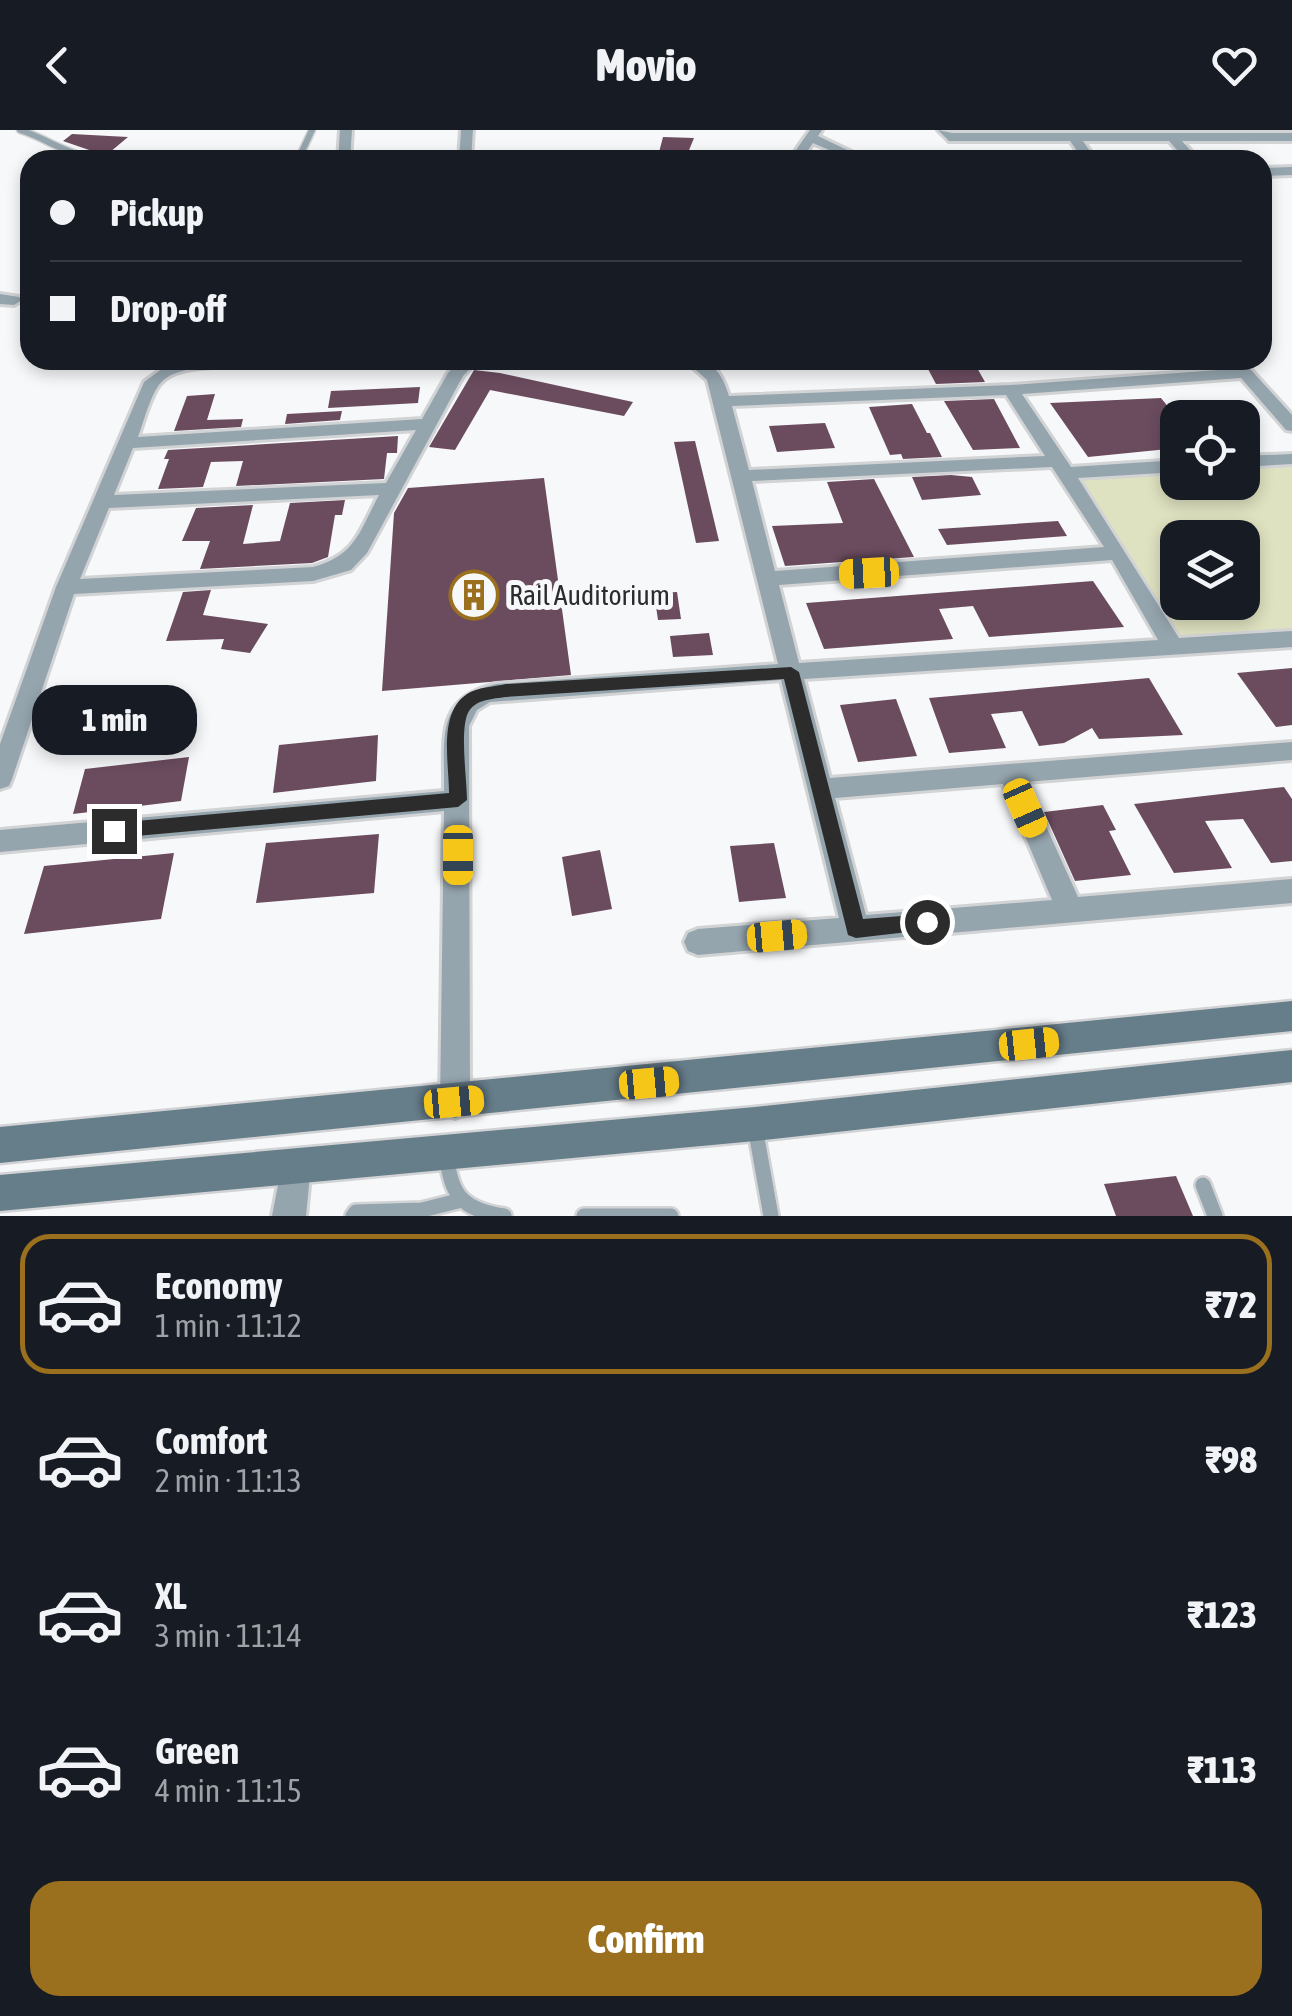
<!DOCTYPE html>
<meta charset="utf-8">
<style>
:root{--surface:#171b24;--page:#20242c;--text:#f1f3f6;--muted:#9ea1a6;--line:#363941;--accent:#9a6f1d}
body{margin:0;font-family:"Asap Condensed",sans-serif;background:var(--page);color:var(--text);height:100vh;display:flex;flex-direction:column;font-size:38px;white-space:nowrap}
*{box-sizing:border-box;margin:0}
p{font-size:32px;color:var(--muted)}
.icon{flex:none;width:55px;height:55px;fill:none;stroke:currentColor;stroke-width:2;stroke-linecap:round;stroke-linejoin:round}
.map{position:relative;height:1086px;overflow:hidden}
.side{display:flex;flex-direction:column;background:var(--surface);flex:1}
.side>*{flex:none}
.top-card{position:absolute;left:20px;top:20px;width:1252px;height:220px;border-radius:30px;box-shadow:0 5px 15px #0003;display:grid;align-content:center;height:220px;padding:0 30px;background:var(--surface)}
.buttons{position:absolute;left:1160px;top:270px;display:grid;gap:20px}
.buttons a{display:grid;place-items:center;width:100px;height:100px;border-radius:20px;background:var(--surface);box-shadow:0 5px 15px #0003;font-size:50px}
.end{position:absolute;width:45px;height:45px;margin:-22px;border:12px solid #2c2c2d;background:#fff;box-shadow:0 0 0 5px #fff}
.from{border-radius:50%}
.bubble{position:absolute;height:70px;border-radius:30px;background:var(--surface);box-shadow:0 5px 15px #0003;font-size:32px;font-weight:800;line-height:70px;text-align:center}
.car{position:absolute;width:30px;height:60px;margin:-30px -15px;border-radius:12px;box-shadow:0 0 8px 2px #0007;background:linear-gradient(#f5c518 24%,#345 0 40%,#f5c518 0 76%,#345 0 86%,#f5c518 0)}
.top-card b{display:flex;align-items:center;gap:35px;height:95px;font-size:38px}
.top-card b+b{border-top:2px solid var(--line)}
.top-card i{width:25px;height:25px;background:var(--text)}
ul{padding:18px 0 0;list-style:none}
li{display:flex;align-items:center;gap:30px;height:140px;margin:0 20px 15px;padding:0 10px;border:5px solid transparent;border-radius:30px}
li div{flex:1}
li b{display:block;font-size:38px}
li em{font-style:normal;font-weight:800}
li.selected{border-color:var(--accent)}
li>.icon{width:90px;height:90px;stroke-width:1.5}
.button{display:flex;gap:20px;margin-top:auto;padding:20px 30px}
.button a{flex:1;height:115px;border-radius:30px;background:var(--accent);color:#fff;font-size:40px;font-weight:800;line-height:115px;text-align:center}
header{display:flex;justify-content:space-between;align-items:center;height:130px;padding:0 30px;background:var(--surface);font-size:45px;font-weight:800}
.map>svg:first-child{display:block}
.green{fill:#dfe2c0;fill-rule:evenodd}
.building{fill:#6b4c5f}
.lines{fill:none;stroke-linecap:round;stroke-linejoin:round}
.lane-far1-casing{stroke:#d2d3d5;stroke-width:9}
.lane-casing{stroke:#d2d3d5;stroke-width:20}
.street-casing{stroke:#d2d3d5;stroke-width:6}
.secondary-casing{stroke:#d2d3d5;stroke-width:5}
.lane-far1{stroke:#95a5ae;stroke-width:6}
.lane{stroke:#95a5ae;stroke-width:15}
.street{fill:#95a5ae;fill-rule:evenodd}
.secondary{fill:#667d8a;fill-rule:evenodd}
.route{fill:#2c2c2d}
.labels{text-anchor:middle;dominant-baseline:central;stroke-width:10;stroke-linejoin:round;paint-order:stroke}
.poi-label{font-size:28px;fill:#2c2c2d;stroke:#f7f8fa;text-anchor:start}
</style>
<header><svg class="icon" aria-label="back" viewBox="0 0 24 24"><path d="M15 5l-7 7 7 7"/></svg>Movio<svg class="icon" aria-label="heart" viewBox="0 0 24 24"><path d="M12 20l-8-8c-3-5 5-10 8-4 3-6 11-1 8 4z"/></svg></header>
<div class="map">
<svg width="1292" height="1086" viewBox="0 0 1292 1086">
<rect width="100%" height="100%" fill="#f7f8fa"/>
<path class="green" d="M1292 334V500L1177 508 1076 348 1177 342 1178 352H1242L1243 338ZM1178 408H1242V472H1178Z"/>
<path class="building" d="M72 4 128 7 103 28H95L92 21 63 11Z
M663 7 694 8 685 30H657Z
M976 236 985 252 936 254 928 239Z
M474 240 500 243 633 272 624 286 490 260 455 320 429 317Z
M420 257 418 273 328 278 331 261Z
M215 264 207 290 243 289 241 297 174 301 187 266Z
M1161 268 1178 289V318L1088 327 1050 273Z
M994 269 1020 318 973 320 944 271Z
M912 274 927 303H930L942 327 903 329 901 324 890 325 869 277Z
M342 281 340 290 285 294 287 284Z
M825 293 835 318 777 322 769 296Z
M398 306 397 323H387L384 349 236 356 243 331 211 332 203 357 158 359 169 329H164L168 320Z
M695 311 719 411 696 413 674 312Z
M951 345 972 347 981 365 922 370 912 347Z
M544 348 571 545 382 561 394 383 408 358Z
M874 349 914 427 785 436 772 396 843 393 827 352Z
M345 370 342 385H335L328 427 312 433 200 439 210 411H182L196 378 253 375 243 414 280 411 290 373Z
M1058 391 1067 406 947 415 938 399Z
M1093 451 1124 497 989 507 973 476 939 479 953 509 824 519 806 473Z
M211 460 203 485 268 494 250 523 221 519 224 509 166 511 183 462Z
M677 462 681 489 658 490 654 463Z
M709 503 713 525 673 527 670 506Z
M1292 538V595L1276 597 1237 543Z
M1149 548 1183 605 1099 609 1092 598 1064 613 1039 616 1022 581 991 584 1006 618 949 623 929 568Z
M896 569 917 626 858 632 840 575Z
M378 605 376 651 273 663 279 615Z
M189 627 181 671 73 684 85 639Z
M1284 657 1292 669V731L1271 733 1243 689 1205 691 1232 738 1174 743 1134 674Z
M1103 675 1116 700 1109 701 1131 745 1075 751 1044 682Z
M379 704 374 763 256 773 266 713Z
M774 713 786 768 739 772 730 716Z
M600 720 612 779 572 786 562 727Z
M174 723 161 789 24 804 44 736Z
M1176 1046 1193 1086H1116L1104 1054Z"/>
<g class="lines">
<g class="lane-far1-casing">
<path id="lane-far1" d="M20 0C43 7 67 24 88 27
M298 30 312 0"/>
</g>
<g class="lane-casing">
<path id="lane" d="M755 997 771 1086
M447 1026C450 1066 464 1080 504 1086
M1203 1055 1215 1086
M353 1086 356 1082 422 1080 458 1071
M584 1086H671"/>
</g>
<g class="street-casing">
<path id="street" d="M340 0H352L350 30H338Z
M461 0H473L471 30H459Z
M810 0H822L818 6 868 30H852L813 13 801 30H789Z
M938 0 952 3H1292V11H1182L1199 30H1186L1169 11H1083L1096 30H1084L1070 11H949Z
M1292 37V45L1262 46V38Z
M0 164 19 167 22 170 14 175 0 174Z
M196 230H251L243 235C219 239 175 233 159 255 149 269 144 291 138 307L422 289 448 243 460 230H478L463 246 367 423 351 440 313 451 74 464 12 649 9 656 0 659V614L56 457 144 252 166 236ZM416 300 386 353 114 365 133 318ZM379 365C359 402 356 425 313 437L80 449 109 378Z
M685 230C712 230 721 240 729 266L1011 255 1232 239 1230 230H1242L1292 285V301L1286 300 1241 248 1022 264 1071 337 1178 330V342L1078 348 1179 508 1292 501V517L804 549 830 648 1292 612V630L1026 652 1078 767 1292 749V773L698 825 688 821 684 812 688 803 698 799 839 788 781 550 490 572 477 580 469 596 470 973 466 984 455 988 444 984 440 973 444 681 0 722V700L444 661C445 608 434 569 496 554L778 534 707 250ZM1006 265 1045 326 749 340 732 276ZM1052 337 1104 417 775 441 752 351ZM1112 430 1158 510 799 533 779 455ZM1003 654 1052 770 866 785 835 668Z
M1292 324V334L1242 337V326Z
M295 1019 306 1024 311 1035 306 1086H272L284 1024Z"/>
</g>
<g class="secondary-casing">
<path id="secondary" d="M1292 871V901L0 1033V997Z
M1292 920V952L755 1011 0 1081V1045L755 977Z"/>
</g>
<use href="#lane-far1" class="lane-far1"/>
<use href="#lane" class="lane"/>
<use href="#street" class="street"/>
<use href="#secondary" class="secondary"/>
</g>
<path class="route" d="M791 537 799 542 863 789 927 784 934 786V799L856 808 848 805 784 549 506 567C493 569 477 569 469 581 459 597 467 649 467 670L458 677 114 708 105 701 114 693 449 663C449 633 438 583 467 564 477 557 494 557 506 554Z"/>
<defs>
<g id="building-ring" transform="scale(2.5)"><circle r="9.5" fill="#f7f8fa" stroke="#9a6f1d" stroke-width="1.5"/><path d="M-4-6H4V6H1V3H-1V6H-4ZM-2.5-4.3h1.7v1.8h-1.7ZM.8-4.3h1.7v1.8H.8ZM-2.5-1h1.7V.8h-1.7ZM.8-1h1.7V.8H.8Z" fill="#9a6f1d"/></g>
</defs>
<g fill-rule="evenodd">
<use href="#building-ring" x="474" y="465"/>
</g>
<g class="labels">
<g class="poi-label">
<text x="509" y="465">Rail Auditorium</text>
</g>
</g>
</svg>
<div class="buttons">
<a><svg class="icon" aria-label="locate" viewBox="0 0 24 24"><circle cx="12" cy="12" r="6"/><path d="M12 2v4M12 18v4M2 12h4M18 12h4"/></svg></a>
<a><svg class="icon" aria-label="layers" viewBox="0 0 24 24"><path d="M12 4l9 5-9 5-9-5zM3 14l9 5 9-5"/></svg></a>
</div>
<i class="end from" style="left:927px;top:792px"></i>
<i class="end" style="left:114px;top:701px"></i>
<div class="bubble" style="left:32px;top:555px;width:165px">1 min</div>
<i class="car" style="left:869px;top:443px;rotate:267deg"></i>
<i class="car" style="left:1025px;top:678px;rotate:156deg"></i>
<i class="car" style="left:458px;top:725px;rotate:180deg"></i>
<i class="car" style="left:777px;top:806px;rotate:85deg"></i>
<i class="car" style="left:1029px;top:914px;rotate:84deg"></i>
<i class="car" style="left:649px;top:953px;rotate:85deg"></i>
<i class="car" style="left:454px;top:972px;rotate:85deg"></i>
<div class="top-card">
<b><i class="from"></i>Pickup</b>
<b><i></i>Drop-off</b>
</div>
</div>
<section class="side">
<ul>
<li class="selected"><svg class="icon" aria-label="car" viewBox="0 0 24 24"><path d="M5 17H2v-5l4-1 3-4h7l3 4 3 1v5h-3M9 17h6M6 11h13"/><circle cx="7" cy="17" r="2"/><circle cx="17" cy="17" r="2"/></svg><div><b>Economy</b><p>1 min · 11:12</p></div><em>₹72</em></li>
<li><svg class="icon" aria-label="car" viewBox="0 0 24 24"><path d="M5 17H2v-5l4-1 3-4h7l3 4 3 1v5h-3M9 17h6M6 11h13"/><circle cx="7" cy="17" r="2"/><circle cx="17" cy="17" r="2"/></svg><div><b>Comfort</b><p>2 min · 11:13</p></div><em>₹98</em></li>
<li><svg class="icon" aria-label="car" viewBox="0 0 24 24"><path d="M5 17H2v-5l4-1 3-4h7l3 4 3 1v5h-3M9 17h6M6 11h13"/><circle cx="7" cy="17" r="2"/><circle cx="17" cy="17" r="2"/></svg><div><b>XL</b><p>3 min · 11:14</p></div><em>₹123</em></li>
<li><svg class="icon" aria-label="car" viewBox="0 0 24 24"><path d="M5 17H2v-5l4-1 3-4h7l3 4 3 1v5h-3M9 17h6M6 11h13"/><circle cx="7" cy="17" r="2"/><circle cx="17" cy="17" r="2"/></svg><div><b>Green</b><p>4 min · 11:15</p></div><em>₹113</em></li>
</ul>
<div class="button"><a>Confirm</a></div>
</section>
